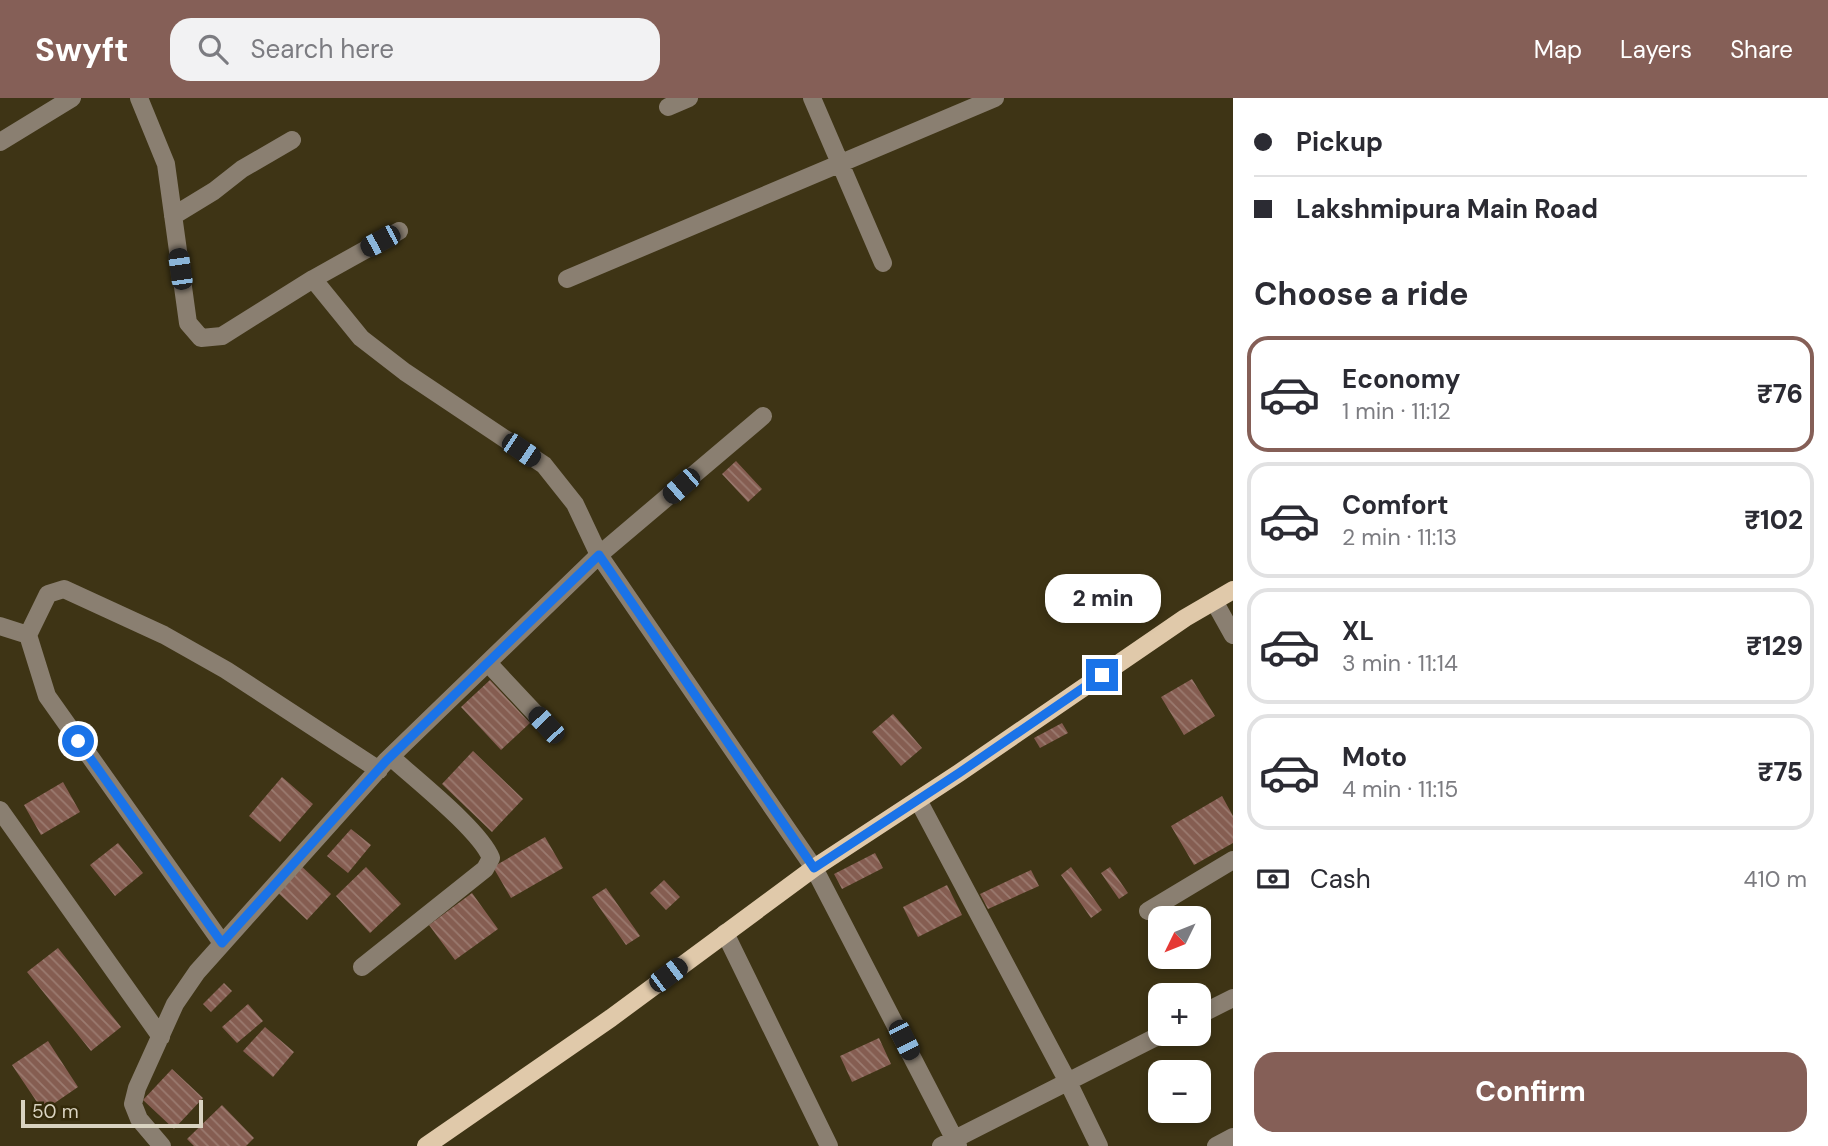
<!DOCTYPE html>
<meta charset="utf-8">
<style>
:root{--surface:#fff;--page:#f2f2f3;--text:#2b2b33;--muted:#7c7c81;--line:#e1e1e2;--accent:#855f57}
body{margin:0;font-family:"DM Sans",sans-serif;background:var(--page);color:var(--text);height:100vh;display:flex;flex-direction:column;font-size:26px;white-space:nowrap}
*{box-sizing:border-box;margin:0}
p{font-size:23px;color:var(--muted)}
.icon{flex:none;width:38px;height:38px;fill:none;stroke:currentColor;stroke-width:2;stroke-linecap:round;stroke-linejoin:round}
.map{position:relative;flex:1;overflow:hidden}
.details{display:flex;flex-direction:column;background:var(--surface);width:595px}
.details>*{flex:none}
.guide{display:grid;align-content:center;height:154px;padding:0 21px;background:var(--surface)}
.needle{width:46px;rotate:227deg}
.controls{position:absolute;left:1148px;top:808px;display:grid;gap:14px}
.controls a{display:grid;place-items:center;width:63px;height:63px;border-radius:14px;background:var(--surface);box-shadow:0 4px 10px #0003;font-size:35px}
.scale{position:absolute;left:21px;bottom:18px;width:182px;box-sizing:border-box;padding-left:7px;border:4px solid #d9d3c1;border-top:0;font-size:19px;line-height:24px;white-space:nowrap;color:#d9d3c1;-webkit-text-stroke:5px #342a0a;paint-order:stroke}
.end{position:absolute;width:32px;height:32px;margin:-16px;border:9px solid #1a73e8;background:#fff;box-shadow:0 0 0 4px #fff}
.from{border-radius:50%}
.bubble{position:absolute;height:49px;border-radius:21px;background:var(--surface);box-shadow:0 4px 10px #0003;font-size:23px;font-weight:800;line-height:49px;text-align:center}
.car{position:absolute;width:21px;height:42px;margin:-21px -10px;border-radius:9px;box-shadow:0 0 5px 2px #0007;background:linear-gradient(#222 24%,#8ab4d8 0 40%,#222 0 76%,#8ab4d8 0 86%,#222 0)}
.guide b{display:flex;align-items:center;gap:24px;height:66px;font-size:26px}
.guide b+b{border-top:2px solid var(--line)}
.guide i{width:18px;height:18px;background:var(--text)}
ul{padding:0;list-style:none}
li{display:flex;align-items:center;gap:21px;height:116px;margin:0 14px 10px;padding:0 7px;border:4px solid var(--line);border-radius:21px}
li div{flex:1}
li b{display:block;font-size:26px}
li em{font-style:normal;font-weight:800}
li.selected{border-color:var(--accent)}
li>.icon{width:63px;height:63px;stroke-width:1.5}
h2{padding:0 21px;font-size:32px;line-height:84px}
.pay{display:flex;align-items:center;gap:18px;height:77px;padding:0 21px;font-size:26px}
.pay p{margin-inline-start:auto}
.cta{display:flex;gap:14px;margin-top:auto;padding:14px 21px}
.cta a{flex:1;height:80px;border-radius:21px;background:var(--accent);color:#fff;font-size:28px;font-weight:800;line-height:80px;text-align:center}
header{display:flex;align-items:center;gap:42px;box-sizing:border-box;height:98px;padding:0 35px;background:var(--accent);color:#fff}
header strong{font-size:33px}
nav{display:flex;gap:38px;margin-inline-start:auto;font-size:24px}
.search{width:490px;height:63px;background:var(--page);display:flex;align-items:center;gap:18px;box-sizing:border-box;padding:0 24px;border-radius:21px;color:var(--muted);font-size:26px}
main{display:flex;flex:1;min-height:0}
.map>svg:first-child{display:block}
.building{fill:url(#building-back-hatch)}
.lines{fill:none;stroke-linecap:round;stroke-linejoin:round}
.minor{stroke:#8a7f71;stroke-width:18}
.major{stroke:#e0c9aa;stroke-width:18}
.route{stroke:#1a73e8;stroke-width:9}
</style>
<header>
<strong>Swyft</strong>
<div class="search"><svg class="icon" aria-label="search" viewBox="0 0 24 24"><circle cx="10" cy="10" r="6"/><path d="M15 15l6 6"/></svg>Search here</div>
<nav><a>Map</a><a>Layers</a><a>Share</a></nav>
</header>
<main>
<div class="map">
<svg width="1233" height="1048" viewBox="0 0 1233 1048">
<defs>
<pattern id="building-back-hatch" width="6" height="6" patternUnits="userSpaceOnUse" patternTransform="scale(1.75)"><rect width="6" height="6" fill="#855d51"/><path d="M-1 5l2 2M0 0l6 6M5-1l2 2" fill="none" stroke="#9b7b70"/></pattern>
</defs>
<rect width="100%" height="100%" fill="#3e3415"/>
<path class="building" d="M736 363 762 391 748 404 722 376Z
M1192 581 1215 618 1184 637 1161 599Z
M490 582 530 625 501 652 461 609Z
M893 616 922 650 901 668 872 634Z
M1062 625 1068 635 1040 650 1034 640Z
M473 653 523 701 492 734 442 686Z
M282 679 313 706 280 744 249 718Z
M63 684 80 714 41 737 24 707Z
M1222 698 1233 718V745L1194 767 1171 728Z
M351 731 371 747 348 775 327 758Z
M545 739 563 770 511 800 493 769Z
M118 745 143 775 115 798 90 767Z
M875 755 883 770 842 791 834 776Z
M297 764 331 796 307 822 273 790Z
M366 769 401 806 370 835 336 798Z
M1071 769 1102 812 1091 820 1061 777Z
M1110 769 1128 795 1119 801 1101 775Z
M1031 772 1039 788 988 811 980 796Z
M664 782 680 799 666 812 650 795Z
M947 787 962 817 918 839 903 809Z
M606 790 640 838 626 847 592 799Z
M472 795 498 831 455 862 429 827Z
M58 850 121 929 91 953 27 874Z
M224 885 232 893 211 914 203 906Z
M248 906 263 923 237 945 222 929Z
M265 929 294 954 273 979 243 953Z
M879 940 891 966 852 984 840 958Z
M48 943 78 989 43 1013 12 967Z
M172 971 203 1000 174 1031 143 1002Z
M222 1007 254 1040 246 1048H194L187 1041Z"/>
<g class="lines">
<path class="minor" d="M139 0 166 66 188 225 201 240 222 238 313 181 361 240 405 274 544 367 575 406 599 457 814 770 958 1048
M812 0 883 165
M668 9 689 0
M0 44 72 0
M173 118 214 93 242 71 292 42
M313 181 399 133
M567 181 995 0
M1214 503 1233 537
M0 528 28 537
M488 565 546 627
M918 702 1068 984 1099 1048
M0 712 161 939
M1148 813 1233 762
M725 835 829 1048
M222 845 47 598 28 537 48 496 64 491 164 537 226 572 379 672
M362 869 485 771 491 760C480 732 415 681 391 659
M1199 917 1233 900
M162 1048 139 1021 133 1006 137 990 175 906 197 874 386 663 599 457 763 318
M941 1048 1162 936
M1216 1048 1233 1039"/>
<path class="major" d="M426 1048 611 920 814 770 959 675 1185 520 1233 492"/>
</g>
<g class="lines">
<path class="route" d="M78 643 222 845 386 663 599 457 814 770 959 675 1102 577"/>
</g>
</svg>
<div class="controls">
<a><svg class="needle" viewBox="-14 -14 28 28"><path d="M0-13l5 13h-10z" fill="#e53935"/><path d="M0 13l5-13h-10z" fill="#7c7c81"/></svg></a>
<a>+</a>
<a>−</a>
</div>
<div class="scale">50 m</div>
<i class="end from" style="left:78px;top:643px"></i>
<i class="end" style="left:1102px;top:577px"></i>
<div class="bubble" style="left:1045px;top:476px;width:116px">2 min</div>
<i class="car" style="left:380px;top:143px;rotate:242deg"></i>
<i class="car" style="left:180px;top:171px;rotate:352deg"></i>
<i class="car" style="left:521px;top:352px;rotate:124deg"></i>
<i class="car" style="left:681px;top:388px;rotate:229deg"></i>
<i class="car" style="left:546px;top:627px;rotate:317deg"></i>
<i class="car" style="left:668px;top:877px;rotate:53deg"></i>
<i class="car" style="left:904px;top:942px;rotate:153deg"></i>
</div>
<section class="details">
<div class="guide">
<b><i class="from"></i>Pickup</b>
<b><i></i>Lakshmipura Main Road</b>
</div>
<h2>Choose a ride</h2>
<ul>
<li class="selected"><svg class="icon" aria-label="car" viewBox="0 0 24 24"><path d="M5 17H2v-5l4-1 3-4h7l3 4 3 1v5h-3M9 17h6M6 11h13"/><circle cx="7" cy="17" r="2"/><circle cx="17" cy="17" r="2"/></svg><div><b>Economy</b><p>1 min · 11:12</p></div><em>₹76</em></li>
<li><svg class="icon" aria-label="car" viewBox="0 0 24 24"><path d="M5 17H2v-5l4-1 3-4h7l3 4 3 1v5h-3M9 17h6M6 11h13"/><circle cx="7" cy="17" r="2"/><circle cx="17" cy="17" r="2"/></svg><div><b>Comfort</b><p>2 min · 11:13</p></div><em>₹102</em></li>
<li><svg class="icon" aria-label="car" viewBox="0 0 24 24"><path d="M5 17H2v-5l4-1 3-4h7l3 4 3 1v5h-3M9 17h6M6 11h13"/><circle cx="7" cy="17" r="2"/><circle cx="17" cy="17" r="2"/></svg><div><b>XL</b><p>3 min · 11:14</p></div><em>₹129</em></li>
<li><svg class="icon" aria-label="car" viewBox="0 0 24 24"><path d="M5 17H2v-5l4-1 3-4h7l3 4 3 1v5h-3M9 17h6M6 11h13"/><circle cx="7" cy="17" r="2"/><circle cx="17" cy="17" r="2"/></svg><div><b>Moto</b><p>4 min · 11:15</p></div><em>₹75</em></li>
</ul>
<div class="pay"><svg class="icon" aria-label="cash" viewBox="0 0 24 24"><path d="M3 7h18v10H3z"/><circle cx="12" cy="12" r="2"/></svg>Cash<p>410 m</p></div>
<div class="cta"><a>Confirm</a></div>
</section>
</main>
